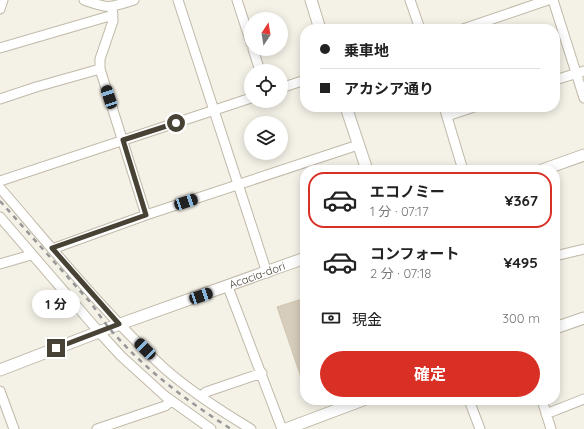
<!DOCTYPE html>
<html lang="ja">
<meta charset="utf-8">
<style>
:root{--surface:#fff;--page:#f2f2f2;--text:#222;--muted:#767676;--line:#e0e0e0;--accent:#d93025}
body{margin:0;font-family:Quicksand,"Noto Sans JP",sans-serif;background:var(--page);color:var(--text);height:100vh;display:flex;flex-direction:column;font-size:15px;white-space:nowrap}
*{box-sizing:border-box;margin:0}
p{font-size:13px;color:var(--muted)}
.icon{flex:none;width:22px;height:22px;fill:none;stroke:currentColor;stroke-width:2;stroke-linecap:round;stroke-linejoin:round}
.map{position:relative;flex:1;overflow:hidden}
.sheet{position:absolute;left:300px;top:165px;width:260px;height:240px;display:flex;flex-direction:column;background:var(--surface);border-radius:16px;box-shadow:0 2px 10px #0003}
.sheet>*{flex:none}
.banner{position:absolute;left:300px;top:24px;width:260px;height:88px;border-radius:16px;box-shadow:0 2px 10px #0003;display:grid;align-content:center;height:88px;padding:0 20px;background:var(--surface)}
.needle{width:26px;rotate:12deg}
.controls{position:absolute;left:244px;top:12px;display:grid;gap:8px}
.controls a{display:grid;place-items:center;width:44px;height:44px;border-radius:50%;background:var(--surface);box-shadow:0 2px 10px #0003;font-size:20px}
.end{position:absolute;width:18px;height:18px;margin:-9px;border:5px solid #484235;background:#fff;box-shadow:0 0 0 2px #fff}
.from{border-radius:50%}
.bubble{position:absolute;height:28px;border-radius:14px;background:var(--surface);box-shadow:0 2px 10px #0003;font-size:13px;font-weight:700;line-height:28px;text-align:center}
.car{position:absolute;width:12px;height:24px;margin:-12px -6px;border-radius:5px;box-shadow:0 0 3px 1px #0007;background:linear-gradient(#222 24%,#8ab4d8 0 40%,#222 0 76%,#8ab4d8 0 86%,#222 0)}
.banner b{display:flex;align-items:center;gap:14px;height:38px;font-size:15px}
.banner b+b{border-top:1px solid var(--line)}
.banner i{width:10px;height:10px;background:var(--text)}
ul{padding:7px 0 0;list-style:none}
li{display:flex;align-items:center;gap:12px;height:56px;margin:0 8px 6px;padding:0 12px;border:2px solid transparent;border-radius:16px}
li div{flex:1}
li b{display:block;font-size:15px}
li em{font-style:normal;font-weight:700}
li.current{border-color:var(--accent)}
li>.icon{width:36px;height:36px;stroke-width:1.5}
.pay{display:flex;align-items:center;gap:10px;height:44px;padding:0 20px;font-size:15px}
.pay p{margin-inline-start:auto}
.action{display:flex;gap:8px;margin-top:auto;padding:8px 20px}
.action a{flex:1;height:46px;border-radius:24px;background:var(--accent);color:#fff;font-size:16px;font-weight:700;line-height:46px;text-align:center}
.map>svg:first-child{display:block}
.building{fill:#d7cdbc;stroke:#d2c6ae}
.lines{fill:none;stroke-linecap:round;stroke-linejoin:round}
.minor-casing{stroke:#c1b9a9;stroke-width:11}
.tertiary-casing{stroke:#c1b9a9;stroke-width:13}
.minor{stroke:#fff;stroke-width:9}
.tertiary{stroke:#fff;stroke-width:11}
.rail{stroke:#979797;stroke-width:2.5;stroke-dasharray:5 5;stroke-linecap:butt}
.route{stroke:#484235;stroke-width:5}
.labels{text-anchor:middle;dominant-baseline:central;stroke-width:3;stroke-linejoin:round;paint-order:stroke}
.street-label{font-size:11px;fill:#484235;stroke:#fff}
</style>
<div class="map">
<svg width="584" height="429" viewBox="0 0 584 429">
<rect width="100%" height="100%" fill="#f4f1e7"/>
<path class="building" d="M305 298V386H304L277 307Z"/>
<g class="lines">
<g class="minor-casing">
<path id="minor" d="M84 0C109 9 109 8 134 0
M178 0 267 273
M237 0 251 43
M410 0 420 29
M553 0 584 98
M112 7 113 21 100 59V69L146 215
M0 9 3 0
M463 29 548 0
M0 48 113 15
M253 49 260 71
M555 80 584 71
M281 88 305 80
M0 99 36 87 100 69
M444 107 463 170
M447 116 474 107
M0 181 251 98
M0 188C53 249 104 313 164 368 190 391 221 411 251 429
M0 217 99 332 121 356 165 396 211 429
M52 249 146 215 358 145
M555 256 584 249
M0 264 31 255
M228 287 282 429
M0 391 14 429
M201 396 206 392 262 373
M469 400 480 429
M542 400 551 429
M546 414 584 399
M97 429 165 406 171 401"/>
</g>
<g class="tertiary-casing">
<g id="tertiary">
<path d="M311 0 320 29"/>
<path d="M346 107 367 170"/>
<path d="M542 170 584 155"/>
<path d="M555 328 584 318"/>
<path id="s1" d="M0 370 109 328 305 258"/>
<path d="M286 429 363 400"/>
</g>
</g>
<use href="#minor" class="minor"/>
<use href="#tertiary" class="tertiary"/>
<path class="rail" d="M0 201 90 302C97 311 103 321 110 329 144 369 187 401 231 429"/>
</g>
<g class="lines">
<path class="route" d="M56 348 119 324 52 248 146 215 123 140 176 123"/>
</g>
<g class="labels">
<g class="street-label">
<text stroke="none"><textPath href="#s1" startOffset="274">Acacia-dori</textPath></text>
</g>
</g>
</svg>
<div class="controls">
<a><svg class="needle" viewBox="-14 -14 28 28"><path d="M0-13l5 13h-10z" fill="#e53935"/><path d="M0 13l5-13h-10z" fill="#767676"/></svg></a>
<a><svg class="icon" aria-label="locate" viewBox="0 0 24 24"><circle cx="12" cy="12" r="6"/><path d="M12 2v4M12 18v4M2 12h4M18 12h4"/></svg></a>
<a><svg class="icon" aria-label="layers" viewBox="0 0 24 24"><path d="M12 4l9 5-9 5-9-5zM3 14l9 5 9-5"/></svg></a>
</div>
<i class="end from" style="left:176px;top:123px"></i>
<i class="end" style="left:56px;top:348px"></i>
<div class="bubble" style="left:32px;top:290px;width:48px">1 分</div>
<i class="car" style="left:109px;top:97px;rotate:342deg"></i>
<i class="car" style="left:186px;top:202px;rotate:72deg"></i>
<i class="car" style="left:201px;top:296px;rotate:71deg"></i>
<i class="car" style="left:145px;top:349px;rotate:315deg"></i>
<div class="banner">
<b><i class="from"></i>乗車地</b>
<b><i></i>アカシア通り</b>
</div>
<section class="sheet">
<ul>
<li class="current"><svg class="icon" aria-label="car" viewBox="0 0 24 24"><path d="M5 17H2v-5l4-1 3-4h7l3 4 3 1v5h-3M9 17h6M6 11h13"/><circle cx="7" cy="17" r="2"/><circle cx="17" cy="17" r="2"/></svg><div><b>エコノミー</b><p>1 分 · 07:17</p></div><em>¥367</em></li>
<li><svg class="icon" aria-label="car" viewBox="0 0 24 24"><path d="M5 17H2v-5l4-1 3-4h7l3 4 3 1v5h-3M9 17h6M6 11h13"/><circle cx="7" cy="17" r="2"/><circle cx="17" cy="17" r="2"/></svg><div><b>コンフォート</b><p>2 分 · 07:18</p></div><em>¥495</em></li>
</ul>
<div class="pay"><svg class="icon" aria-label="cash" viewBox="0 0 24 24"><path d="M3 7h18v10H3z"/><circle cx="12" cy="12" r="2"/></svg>現金<p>300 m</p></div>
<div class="action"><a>確定</a></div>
</section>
</div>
